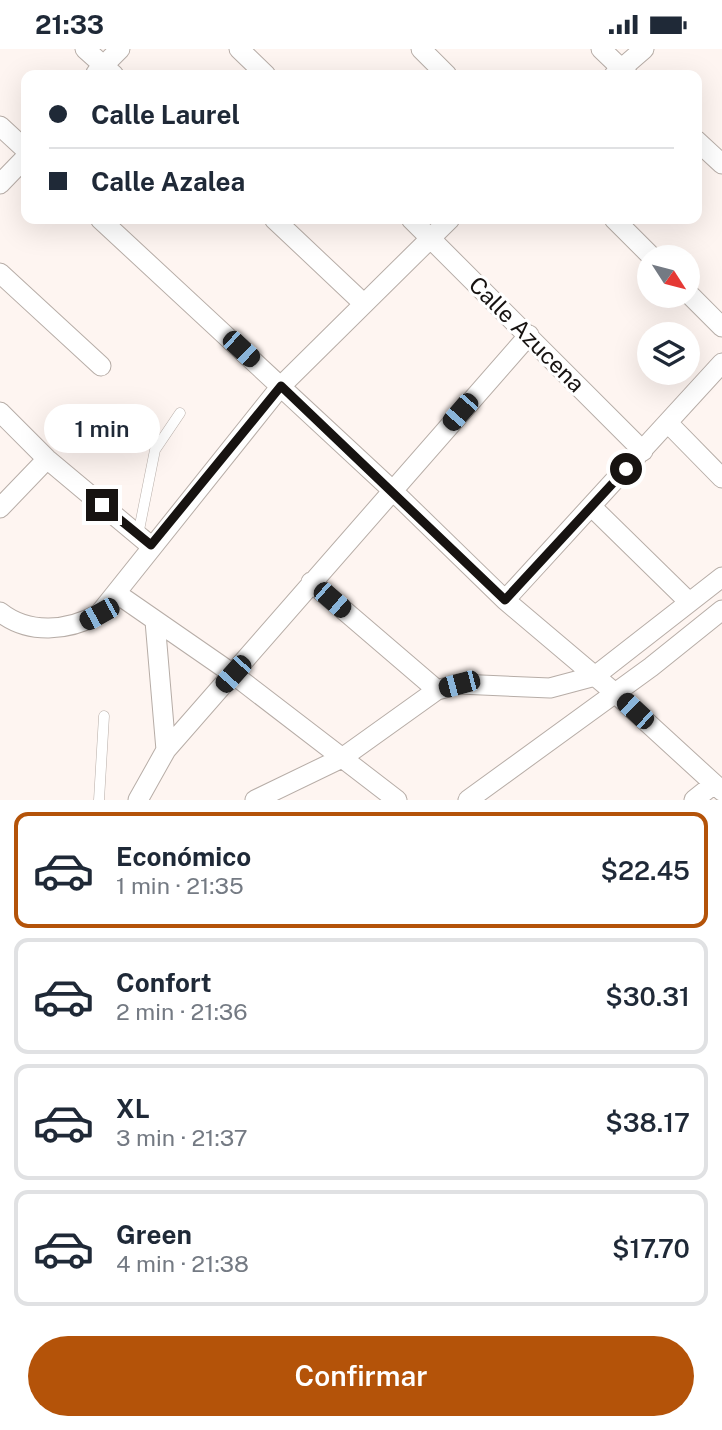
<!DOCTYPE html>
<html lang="es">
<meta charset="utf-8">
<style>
:root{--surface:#fff;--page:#f6f6f7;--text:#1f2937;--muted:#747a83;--line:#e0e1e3;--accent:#b45309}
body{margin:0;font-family:"Public Sans",sans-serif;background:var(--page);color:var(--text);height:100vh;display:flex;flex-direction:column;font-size:26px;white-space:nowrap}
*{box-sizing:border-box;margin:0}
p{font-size:23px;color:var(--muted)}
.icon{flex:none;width:38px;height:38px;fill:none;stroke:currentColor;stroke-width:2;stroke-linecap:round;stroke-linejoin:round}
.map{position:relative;height:751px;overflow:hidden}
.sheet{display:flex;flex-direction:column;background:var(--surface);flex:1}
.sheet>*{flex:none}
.top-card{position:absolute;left:21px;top:21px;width:681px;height:154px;border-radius:14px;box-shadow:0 7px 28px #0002;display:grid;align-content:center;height:154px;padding:0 28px;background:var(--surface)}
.needle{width:46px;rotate:126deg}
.fabs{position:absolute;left:637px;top:196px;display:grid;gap:14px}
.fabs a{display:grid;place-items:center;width:63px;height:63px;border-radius:50%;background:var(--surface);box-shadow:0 7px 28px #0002;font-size:35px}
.end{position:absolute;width:32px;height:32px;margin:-16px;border:9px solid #171311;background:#fff;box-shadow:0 0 0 4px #fff}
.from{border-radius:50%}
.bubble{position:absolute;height:49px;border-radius:24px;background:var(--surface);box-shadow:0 7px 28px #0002;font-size:23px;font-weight:600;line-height:49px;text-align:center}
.car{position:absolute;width:21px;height:42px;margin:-21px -10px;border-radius:9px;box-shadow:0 0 5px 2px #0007;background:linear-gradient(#222 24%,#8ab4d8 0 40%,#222 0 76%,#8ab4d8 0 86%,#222 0)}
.top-card b{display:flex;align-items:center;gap:24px;height:66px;font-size:26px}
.top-card b+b{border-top:2px solid var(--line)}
.top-card i{width:18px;height:18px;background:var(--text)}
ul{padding:12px 0 0;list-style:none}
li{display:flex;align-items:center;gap:21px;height:116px;margin:0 14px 10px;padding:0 14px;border:4px solid var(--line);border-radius:14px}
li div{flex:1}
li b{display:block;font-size:26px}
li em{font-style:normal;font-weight:600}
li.on{border-color:var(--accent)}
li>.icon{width:63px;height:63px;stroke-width:1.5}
.cta{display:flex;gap:14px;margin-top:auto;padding:14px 28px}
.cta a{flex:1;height:80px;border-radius:42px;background:var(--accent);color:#fff;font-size:28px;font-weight:600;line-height:80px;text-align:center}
.status{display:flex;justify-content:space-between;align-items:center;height:49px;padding:0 35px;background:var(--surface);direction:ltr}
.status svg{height:19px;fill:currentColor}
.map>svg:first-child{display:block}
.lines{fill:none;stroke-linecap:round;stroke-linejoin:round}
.lane-casing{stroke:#b7ada7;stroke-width:11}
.street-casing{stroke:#b7ada7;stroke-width:21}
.lane{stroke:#fff;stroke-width:10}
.street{stroke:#fff;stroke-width:19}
.route{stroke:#171311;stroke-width:9}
.labels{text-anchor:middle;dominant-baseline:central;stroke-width:6;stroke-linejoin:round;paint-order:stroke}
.street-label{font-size:23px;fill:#171311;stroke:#fff}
</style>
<div class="status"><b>21:33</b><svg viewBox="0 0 49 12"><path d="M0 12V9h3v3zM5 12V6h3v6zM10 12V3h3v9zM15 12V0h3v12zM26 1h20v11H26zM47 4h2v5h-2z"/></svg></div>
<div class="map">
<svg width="722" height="751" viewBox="0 0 722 751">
<rect width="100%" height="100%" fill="#fef5f1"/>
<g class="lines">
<g class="lane-casing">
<path id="lane" d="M138 486 155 401 180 364
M99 751 104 667"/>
</g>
<g class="street-casing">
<path id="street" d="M85 0 114 26
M239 0 266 26
M421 0 447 26
M601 0 628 26
M96 24 120 0
M614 26 644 0
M0 77 26 101
M696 91 722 115
M0 135 26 108
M100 170 392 441 505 551 615 644 722 742
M274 170 363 254
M411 170 643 402
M614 170 652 208
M0 224 101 317
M688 244 722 278
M0 363 47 410 151 497
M669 375 722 429
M592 458 688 552
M0 459 47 410
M311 533 437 641
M116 544 233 625 397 751
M505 551 722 314
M0 563C29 586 68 582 99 565L281 337 450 170
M155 572 166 701
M138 751 166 701 529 286
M255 751 342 709 437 641 459 635 550 639 595 627 722 528
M468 751 651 618 722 561
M694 751 714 735"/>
</g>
<use href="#lane" class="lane"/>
<use href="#street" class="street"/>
</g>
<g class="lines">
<path class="route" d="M102 456 151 496 281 337 505 551 626 420"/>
</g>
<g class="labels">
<g class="street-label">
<text transform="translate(527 285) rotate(45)">Calle Azucena</text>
</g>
</g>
</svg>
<div class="fabs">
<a><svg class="needle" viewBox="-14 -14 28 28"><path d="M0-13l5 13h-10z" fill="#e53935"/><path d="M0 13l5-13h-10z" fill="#747a83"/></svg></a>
<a><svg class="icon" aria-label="layers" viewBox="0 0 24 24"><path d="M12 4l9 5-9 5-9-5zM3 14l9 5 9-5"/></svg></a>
</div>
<i class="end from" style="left:626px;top:420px"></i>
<i class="end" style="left:102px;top:456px"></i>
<div class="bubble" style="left:44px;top:355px;width:116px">1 min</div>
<i class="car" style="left:241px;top:300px;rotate:133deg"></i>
<i class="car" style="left:460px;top:363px;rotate:221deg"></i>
<i class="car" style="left:332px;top:551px;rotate:131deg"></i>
<i class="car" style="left:99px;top:565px;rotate:241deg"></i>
<i class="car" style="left:233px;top:625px;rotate:222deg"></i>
<i class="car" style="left:459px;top:635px;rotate:255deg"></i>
<i class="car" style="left:635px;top:662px;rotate:313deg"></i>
<div class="top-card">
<b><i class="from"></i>Calle Laurel</b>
<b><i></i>Calle Azalea</b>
</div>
</div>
<section class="sheet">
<ul>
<li class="on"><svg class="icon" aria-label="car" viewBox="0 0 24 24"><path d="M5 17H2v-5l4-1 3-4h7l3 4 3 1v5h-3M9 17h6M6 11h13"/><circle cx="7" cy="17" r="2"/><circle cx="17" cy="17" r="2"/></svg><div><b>Económico</b><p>1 min · 21:35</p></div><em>$22.45</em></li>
<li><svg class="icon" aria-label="car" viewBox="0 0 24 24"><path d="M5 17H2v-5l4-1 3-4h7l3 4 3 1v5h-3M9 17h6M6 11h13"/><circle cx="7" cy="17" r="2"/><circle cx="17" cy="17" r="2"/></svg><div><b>Confort</b><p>2 min · 21:36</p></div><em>$30.31</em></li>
<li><svg class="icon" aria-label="car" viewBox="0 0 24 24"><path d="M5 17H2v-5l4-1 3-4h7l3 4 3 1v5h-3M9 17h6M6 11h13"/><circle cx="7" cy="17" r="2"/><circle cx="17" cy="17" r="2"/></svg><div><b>XL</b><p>3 min · 21:37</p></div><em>$38.17</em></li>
<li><svg class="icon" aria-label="car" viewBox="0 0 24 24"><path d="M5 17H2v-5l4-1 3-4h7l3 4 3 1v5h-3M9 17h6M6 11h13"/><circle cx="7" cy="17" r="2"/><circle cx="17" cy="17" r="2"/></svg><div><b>Green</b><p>4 min · 21:38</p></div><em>$17.70</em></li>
</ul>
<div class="cta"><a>Confirmar</a></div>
</section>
